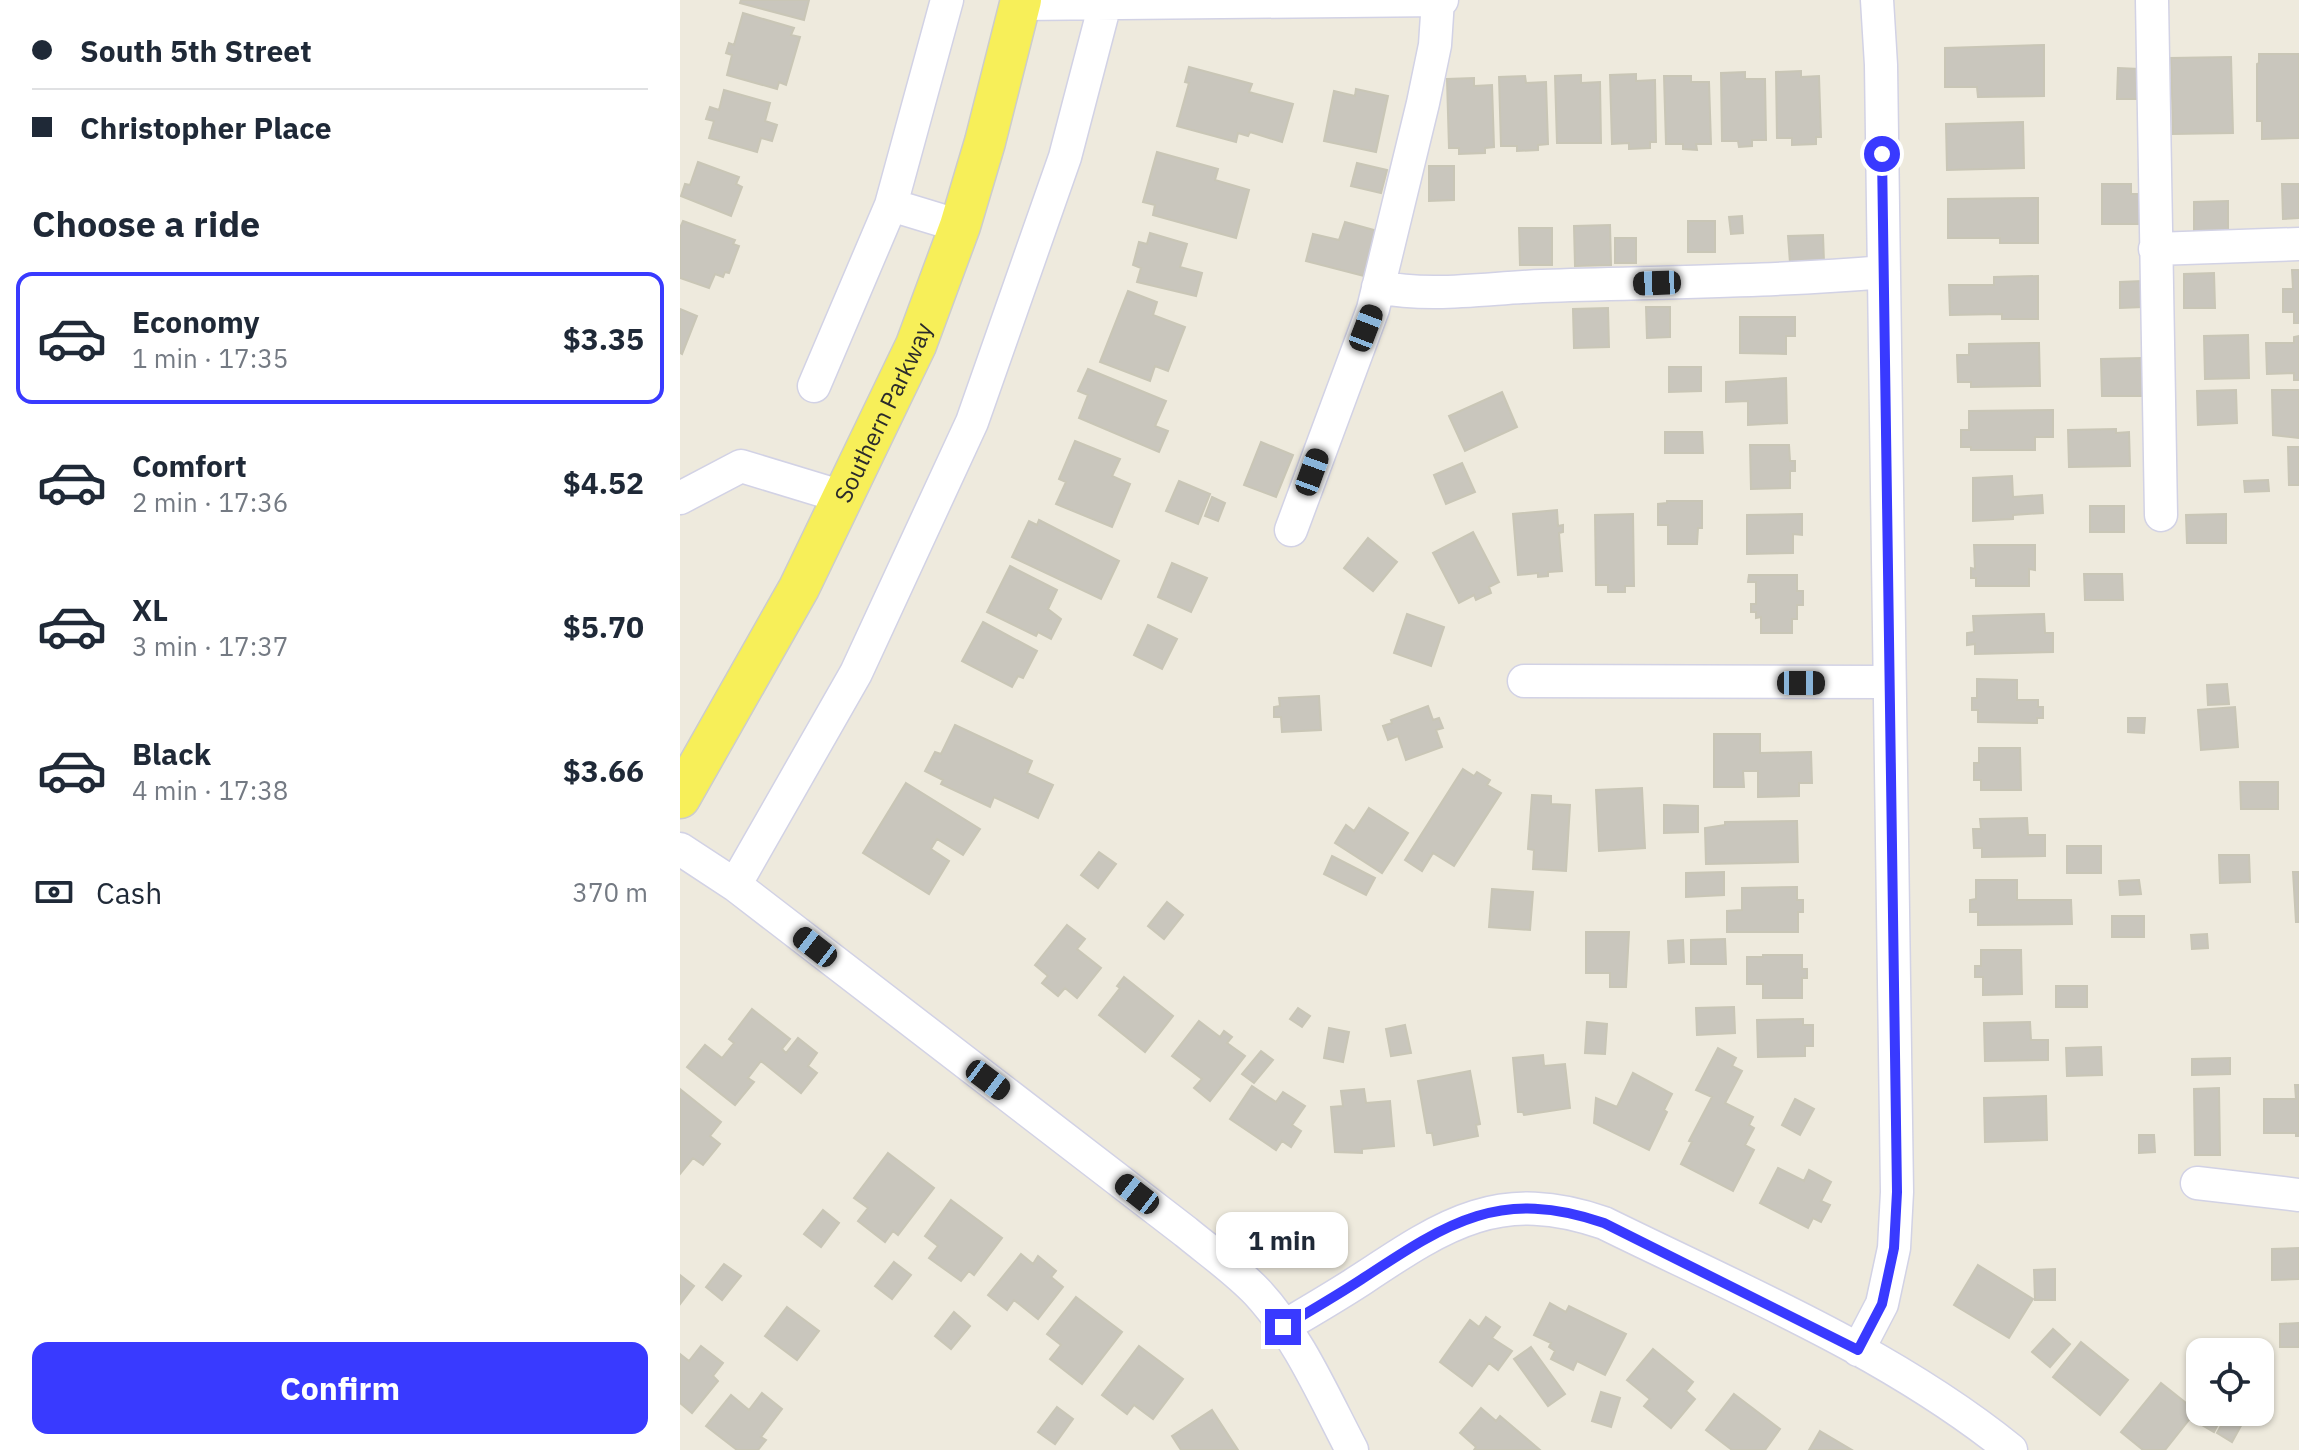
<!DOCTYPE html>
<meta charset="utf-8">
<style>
:root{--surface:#fff;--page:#f6f6f7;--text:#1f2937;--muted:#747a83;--line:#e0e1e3;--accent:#393aff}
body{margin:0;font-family:"IBM Plex Sans",sans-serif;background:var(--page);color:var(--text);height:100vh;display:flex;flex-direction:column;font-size:30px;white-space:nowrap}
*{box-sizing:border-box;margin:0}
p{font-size:26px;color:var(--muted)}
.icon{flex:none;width:44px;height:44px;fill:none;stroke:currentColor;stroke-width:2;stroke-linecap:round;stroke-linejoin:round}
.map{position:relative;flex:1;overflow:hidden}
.drawer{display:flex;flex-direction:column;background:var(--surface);width:680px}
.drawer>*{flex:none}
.banner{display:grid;align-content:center;height:176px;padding:0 32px;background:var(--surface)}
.fabs{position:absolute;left:1506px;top:1338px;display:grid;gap:16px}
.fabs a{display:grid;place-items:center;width:88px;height:88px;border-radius:16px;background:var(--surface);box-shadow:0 2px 6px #0004;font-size:40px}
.end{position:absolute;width:36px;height:36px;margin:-18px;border:10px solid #393aff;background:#fff;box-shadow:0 0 0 4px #fff}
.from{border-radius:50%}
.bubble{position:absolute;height:56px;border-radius:16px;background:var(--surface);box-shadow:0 2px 6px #0004;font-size:26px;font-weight:700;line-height:56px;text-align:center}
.car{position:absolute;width:24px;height:48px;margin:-24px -12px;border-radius:10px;box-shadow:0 0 6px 2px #0007;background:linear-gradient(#222 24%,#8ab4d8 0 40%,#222 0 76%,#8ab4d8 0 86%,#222 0)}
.banner b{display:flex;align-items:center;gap:28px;height:76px;font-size:30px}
.banner b+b{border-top:2px solid var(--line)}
.banner i{width:20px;height:20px;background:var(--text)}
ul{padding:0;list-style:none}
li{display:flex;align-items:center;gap:24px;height:132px;margin:0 16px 12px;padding:0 16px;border:4px solid transparent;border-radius:16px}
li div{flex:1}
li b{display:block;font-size:30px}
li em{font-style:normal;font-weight:700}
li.active{border-color:var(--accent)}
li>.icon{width:72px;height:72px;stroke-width:1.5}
h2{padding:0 32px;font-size:36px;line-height:96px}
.pay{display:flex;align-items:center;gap:20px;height:88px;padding:0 32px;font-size:30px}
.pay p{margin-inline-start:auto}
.button{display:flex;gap:16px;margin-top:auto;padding:16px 32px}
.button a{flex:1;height:92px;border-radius:16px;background:var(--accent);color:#fff;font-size:32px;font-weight:700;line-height:92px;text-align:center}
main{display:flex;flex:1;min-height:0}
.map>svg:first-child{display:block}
.building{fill:#c9c6bd;stroke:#c9c6b6;stroke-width:2}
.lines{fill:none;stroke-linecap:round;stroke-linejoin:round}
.minor-casing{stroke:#d2d2e5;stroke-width:35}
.major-casing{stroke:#ccc;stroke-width:43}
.minor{stroke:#fff;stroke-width:32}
.major{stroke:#f7ef59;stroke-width:40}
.route{stroke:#393aff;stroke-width:10}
.labels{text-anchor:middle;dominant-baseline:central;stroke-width:8;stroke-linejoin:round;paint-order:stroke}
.street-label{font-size:24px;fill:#2b2b2b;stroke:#fff}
</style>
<main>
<section class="drawer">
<div class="banner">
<b><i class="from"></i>South 5th Street</b>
<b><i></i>Christopher Place</b>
</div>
<h2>Choose a ride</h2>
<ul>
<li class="active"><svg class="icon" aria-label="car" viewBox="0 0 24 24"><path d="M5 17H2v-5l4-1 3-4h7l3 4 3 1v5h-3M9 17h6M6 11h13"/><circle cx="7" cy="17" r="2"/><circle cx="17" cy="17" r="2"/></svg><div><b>Economy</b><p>1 min · 17:35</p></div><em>$3.35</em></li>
<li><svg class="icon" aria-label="car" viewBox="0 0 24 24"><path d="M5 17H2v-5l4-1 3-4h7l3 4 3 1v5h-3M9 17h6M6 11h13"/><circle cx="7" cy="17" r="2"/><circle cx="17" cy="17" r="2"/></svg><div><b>Comfort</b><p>2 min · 17:36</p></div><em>$4.52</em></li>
<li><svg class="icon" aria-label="car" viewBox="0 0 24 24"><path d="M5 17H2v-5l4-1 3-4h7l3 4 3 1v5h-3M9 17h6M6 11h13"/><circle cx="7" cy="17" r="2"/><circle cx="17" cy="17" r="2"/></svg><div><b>XL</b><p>3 min · 17:37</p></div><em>$5.70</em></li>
<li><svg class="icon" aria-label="car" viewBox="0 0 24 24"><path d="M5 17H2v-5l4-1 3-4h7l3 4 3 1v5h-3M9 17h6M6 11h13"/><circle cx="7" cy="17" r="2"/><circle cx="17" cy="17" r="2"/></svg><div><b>Black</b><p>4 min · 17:38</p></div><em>$3.66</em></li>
</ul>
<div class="pay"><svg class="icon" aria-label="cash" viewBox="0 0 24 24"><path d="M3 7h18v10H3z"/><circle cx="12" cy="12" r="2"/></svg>Cash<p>370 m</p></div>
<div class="button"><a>Confirm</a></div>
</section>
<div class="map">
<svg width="1619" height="1450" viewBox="0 0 1619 1450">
<rect width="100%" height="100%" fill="#eeeadd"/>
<path class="building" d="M61 0H129L124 20 60 3Z
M63 13 114 28 111 35 120 37 106 85 99 82 97 89 47 75 52 55 46 53 49 43 54 45Z
M1364 45V96L1298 97 1297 87H1265V48Z
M1579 54H1619V138L1582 139V121H1577V64L1579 63Z
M1551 57 1553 133 1493 134 1491 58Z
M509 67 572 84 569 92 613 104 602 142 570 132 568 136 558 133 556 142 497 126 509 83 505 82Z
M1438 68 1459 69 1458 99H1437Z
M1121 71V77L1139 76 1141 137H1136V144L1112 145V138H1097L1096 72Z
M1065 72V79H1085L1086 140H1072V146L1059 147 1058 141H1042L1041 73Z
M956 74V81L975 80 976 142H970V148L949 149V143L932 144 930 75Z
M901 75V83L920 82 921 143H877L875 76Z
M845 76 846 83 866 82 868 144 858 145V150L837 151V146H821L819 77Z
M984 76H1011V82H1029L1031 144H1016L1017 150 1003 149V144H986Z
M794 78V86L812 85 814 147 805 148V153L779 154V148H769L767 79Z
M676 89 708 96 696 152 644 141 654 91 675 96Z
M44 90 90 103 85 121 97 125 92 141 81 138 77 152 29 138 34 121 26 119 30 107 39 110Z
M1343 122 1344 168 1267 170 1266 124Z
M477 152 538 169 535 180 569 190 556 238 473 215 475 205 463 202Z
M18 162 59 177 56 184 62 187 51 216 1 196 5 184 10 185Z
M677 163 707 170 701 193 671 186Z
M749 166H774V200L749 201Z
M1422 184H1451V194H1461V224H1422Z
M1602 184H1619V218L1603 219Z
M1358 198V243H1320V238H1268V199Z
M1548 201V234H1514V202Z
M1062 216 1063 233 1051 234 1049 217Z
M3 221 55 240 53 244 59 246 49 273 45 272 43 277 35 274 29 288 0 278V228Z
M1008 221H1035V252H1008Z
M665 222 701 232 688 277 626 261 633 234 659 240Z
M930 225 931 265 895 266 894 226Z
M839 228H872V265H840Z
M470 233 507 244 500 267 522 273 516 296 457 282 461 268 453 265 459 242 467 244Z
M1143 235 1144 262 1110 263 1108 236Z
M935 238H956V263H935Z
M1612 270H1619V323H1614V312H1603V289H1613Z
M1534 273 1535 308H1504V274Z
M1358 276V319H1322V314L1270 315 1269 285H1314V277Z
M1462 281 1463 307 1440 308V282Z
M448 291 477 302 473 315 505 327 488 371 475 366 470 381 420 362Z
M966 307H990V337L967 338Z
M928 308 929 347 894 348 893 309Z
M0 309 17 316 2 354 0 353Z
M1060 317H1115V336H1106V354L1060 353Z
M1568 335 1569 378 1525 379 1524 336Z
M1619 336V380H1614V373L1587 374 1586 343H1614V337Z
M1359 343 1360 386 1291 387V382H1278L1277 355H1289V344Z
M1462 358 1463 396H1422L1421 359Z
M989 367H1021V391L989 392Z
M408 369 486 401 475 426 488 431 479 452 399 418 408 395 398 391Z
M1106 378 1107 423 1068 425V401L1046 402V382Z
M1556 390 1557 423 1518 425 1517 391Z
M1592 390H1619V438L1593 435Z
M822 392 837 427 785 451 769 416Z
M1373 410V437H1355V450H1291V447H1281V430H1289V411Z
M1436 429V433L1449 432 1450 466 1389 467 1388 430Z
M985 432H1022L1023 453H985Z
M395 441 440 459 432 476 450 484 432 527 376 504 386 482 379 479Z
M581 442 613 455 596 497 564 485Z
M1070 445H1109L1110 461H1115V471H1110V488L1071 489Z
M1608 447H1619V485H1609Z
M782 463 795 492 766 504 754 475Z
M1332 476 1333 497 1362 495 1363 513 1333 515V519L1293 521V478Z
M1588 480 1589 491 1565 492 1564 481Z
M499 481 530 494 518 524 486 511Z
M532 497 545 503 538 521 525 516Z
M987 501H1022V528H1018L1017 544H988V525H978V504L987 503Z
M1410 506H1444V532H1410Z
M877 510 878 526 883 525V532L879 533 882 571 868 572V576L858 577V573L838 575 833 514Z
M953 514 954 586H945V592H928V585H916L915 515Z
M1122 514V535L1113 534V553L1067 554V515Z
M1546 514V543H1507L1506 515Z
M359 520 439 561 421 599 332 557 349 521 357 525Z
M793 532 819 582 809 587 811 593 796 600 794 595 779 603 753 553Z
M688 538 717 562 693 591 664 568Z
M1294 545H1355V570L1349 569V586H1296V578H1291V568L1295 569Z
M492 563 527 578 511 612 478 597Z
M330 566 377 590 368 609 381 619 371 639 358 632 356 636 307 612Z
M1404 574H1442L1443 600H1405Z
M1069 575H1117V591H1123V605H1117V619H1112V633H1081V617L1076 618V612H1071V604H1076V582H1068Z
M727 614 764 627 751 666 714 653Z
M1364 614 1365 633H1373V652L1295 654V644L1287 645V633L1294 632 1293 616Z
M303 622 357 651 343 678 338 676 332 687 282 661Z
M468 625 497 639 482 669 454 655Z
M1297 679 1337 680V700H1358V707H1363V718H1357V723L1298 722V710H1292V698H1297Z
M1547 684 1549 704 1528 705 1527 685Z
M639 696 641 730 602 732 601 717H594V707L600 706 599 698Z
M748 706 753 720 759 718 763 728 756 730 762 747 726 760 718 736 708 740 703 726 712 723 711 720Z
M1555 707 1558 747 1521 750 1518 710Z
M1448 718H1465L1464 733 1448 732Z
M275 725 352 761 347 773 373 785 358 818 314 797 310 807 261 784 263 780 245 771 255 752 261 754Z
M1034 734H1080V753L1131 752 1132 783H1119V796L1078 797V771H1063L1064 787H1034Z
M1299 748H1340L1341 790H1301V780H1294V763H1299Z
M783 769 794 776 797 772 810 780 807 785 821 793 774 866 753 853 742 871 725 860Z
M1560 782H1598V809H1561Z
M226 783 300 829 283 855 257 839 251 849 269 861 249 894 183 853Z
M962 788 965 848 919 851 916 790Z
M852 795 871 796V804L890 805 886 871 853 869 854 850 848 849Z
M984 805 1018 806V832L984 833Z
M689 808 728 833 702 873 655 843 666 825 674 831Z
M1347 818 1348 835H1365V856L1302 857V848H1294L1293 829H1301L1300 819Z
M1117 821 1118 862 1026 864 1025 828 1045 825V822Z
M1387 846H1421V873H1387Z
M419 852 436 864 418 888 401 875Z
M1539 855H1569L1570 882 1540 883Z
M652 856 695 878 686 895 644 874Z
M1044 872V895L1006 897V873Z
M1613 872H1619V922H1616Z
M1296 880H1337V900H1391L1392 924 1298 925V912H1290V900L1296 899Z
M1459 880 1461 894 1440 895 1439 881Z
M1117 887V900H1123V912H1118V932H1047V911L1062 910V888Z
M812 889 853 892 850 930 809 927Z
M487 902 503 915 484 939 468 926Z
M1432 916H1464V937H1432Z
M387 925 405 939 397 949 421 968 397 998 385 988 378 996 362 983 368 976 355 965Z
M906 932H949L946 987H930V973H906Z
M1527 934 1528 948 1512 949 1511 935Z
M1045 939 1046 964H1011V940Z
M1003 940 1004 962 989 963 988 941Z
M1301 950H1341L1342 994 1303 995V977H1295V966H1301Z
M1083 955H1122V969H1127V978H1122V998H1083V984H1067V957H1083Z
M444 977 493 1016 465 1052 419 1015 440 988 437 986Z
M1376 986H1407V1007H1376Z
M1054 1007 1055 1033 1017 1035 1016 1008Z
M618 1008 630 1016 622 1027 610 1019Z
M72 1009 110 1039 102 1049 106 1053 118 1038 137 1053 128 1066 137 1073 121 1093 81 1061 68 1078 74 1082 55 1105 7 1067 25 1045 42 1058 54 1043 49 1039Z
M1123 1019V1025H1133V1046H1125V1056L1078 1057 1077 1020Z
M519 1021 540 1037 544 1031 552 1037 547 1043 565 1056 530 1101 514 1088 522 1079 492 1056Z
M907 1022 927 1024 925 1054 905 1053Z
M1350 1022 1351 1040H1368V1060L1305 1061 1304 1023Z
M725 1025 731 1053 711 1056 706 1029Z
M649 1028 669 1032 663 1062 644 1058Z
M1421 1047 1422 1075 1387 1076 1386 1048Z
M1038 1048 1056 1058 1052 1066 1062 1071 1045 1103 1073 1117 1069 1125 1074 1128 1065 1145 1074 1150 1053 1191 1001 1164 1012 1142 1009 1141 1032 1097 1016 1090Z
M581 1051 593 1060 574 1083 562 1074Z
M863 1055 864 1066 885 1064 890 1108 844 1115 843 1112H838L833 1058Z
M1550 1058V1074L1512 1075V1059Z
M790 1071 800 1124 796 1125 798 1136 754 1145 752 1133H747L738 1081Z
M953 1073 992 1094 984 1110 987 1112 969 1150 914 1123 916 1098 937 1107Z
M1615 1085H1619V1136H1616V1133H1584V1099H1616Z
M572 1086 596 1102 603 1092 625 1106 612 1125 621 1131 611 1147 602 1141 596 1150 550 1119Z
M1539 1088 1540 1155H1515L1514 1089Z
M0 1089 41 1122 30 1136 40 1144 23 1165 13 1158 0 1174Z
M684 1089 686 1103 710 1101 714 1146 682 1149V1153L655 1152 651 1107 663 1106 661 1091Z
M1366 1096 1367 1140 1305 1142 1304 1098Z
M1115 1099 1134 1109 1120 1135 1102 1125Z
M1459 1135H1474L1475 1152 1459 1153Z
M208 1153 254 1188 218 1235 213 1231 205 1242 178 1221 188 1208 174 1198Z
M1098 1168 1124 1181 1129 1170 1151 1182 1141 1201 1150 1205 1141 1222 1133 1218 1128 1228 1080 1203Z
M271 1200 322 1238 294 1275 289 1271 281 1281 249 1258 258 1246 245 1236Z
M143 1210 159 1223 141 1247 124 1234Z
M1619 1248V1279L1592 1280V1249Z
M341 1254 353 1264 358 1256 376 1271 371 1277 383 1287 358 1319 334 1300 327 1310 308 1295Z
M214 1262 231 1275 212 1299 195 1286Z
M44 1264 61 1276 42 1300 26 1287Z
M1298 1265 1353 1299 1329 1338 1274 1305Z
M1375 1269V1300H1355L1354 1270Z
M0 1275 14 1286 0 1304Z
M396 1297 442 1332 402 1384 370 1359 381 1345 367 1334Z
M870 1303 886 1312 889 1306 946 1334 925 1375 897 1361 893 1370 871 1359 875 1351 869 1347 871 1343 854 1335Z
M107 1307 139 1331 117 1360 85 1336Z
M274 1312 290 1326 271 1349 255 1336Z
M806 1317 820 1327 812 1338 832 1351 818 1370 809 1363 792 1386 760 1362 790 1320 799 1327Z
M1619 1323V1347H1600V1324Z
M1373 1329 1390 1344 1370 1367 1352 1352Z
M1401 1342 1448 1380 1420 1415 1373 1377Z
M21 1346 43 1363 33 1376 38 1381 12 1413 0 1403V1354L9 1361Z
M459 1346 503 1379 473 1419 454 1405 447 1414 422 1395Z
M851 1347 885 1394 868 1406 834 1359Z
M973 1349 1013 1382 1006 1391 1015 1399 991 1428 964 1406 970 1399 947 1380Z
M1481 1383 1516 1411 1485 1450H1463L1441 1432Z
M921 1392 940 1398 931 1427 912 1421Z
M82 1393 102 1409 81 1437 86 1440 78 1450H57L26 1426 51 1395 69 1410Z
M1054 1394 1100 1429 1085 1450H1052L1026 1430Z
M377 1407 393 1419 375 1444 358 1432Z
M801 1408 816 1421 820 1416 860 1450H794L796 1447 780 1433Z
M532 1410 558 1450H501L492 1436Z
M1522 1412H1544L1534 1432 1517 1422Z
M1549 1412 1568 1413 1552 1442 1537 1433Z
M1140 1431 1172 1450H1129Z"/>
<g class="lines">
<g class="minor-casing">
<path id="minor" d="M1472 0 1481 515
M340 4 762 0
M211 205 280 226
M1475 249 1619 244
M698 287C752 298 807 288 862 286 976 282 1090 282 1204 272
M134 386 211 205 267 0
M0 498 61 466 163 497
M611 530 693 309 743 103 755 45 758 0
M844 681 1208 682
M0 849 55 885 506 1232C529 1251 556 1270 577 1292 618 1336 644 1397 672 1450
M55 885 176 673 292 422 385 157 425 4
M1517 1183 1619 1195
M603 1327C630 1311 656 1296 682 1279 766 1223 821 1187 924 1223 1062 1291 1211 1353 1331 1450
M1178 1350 1202 1304 1214 1248 1217 1192 1201 65 1197 0"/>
</g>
<g class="major-casing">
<g id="major">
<path id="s1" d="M0 798 119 588 236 345 280 226 305 142 341 0"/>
</g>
</g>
<use href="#minor" class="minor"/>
<use href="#major" class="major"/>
</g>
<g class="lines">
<path class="route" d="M603 1327C630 1311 656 1296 682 1279 767 1223 820 1187 924 1223L1178 1350 1202 1304 1214 1248 1217 1192 1202 154"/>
</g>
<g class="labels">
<g class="street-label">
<text stroke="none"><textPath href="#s1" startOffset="436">Southern Parkway</textPath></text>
</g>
</g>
</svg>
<div class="fabs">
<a><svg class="icon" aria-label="locate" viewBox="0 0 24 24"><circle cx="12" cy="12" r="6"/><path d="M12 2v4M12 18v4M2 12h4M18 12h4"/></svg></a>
</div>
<i class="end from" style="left:1202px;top:154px"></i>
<i class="end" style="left:603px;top:1327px"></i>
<div class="bubble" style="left:536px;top:1212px;width:132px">1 min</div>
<i class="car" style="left:977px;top:283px;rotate:268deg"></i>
<i class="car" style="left:686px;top:328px;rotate:21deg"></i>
<i class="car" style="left:632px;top:472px;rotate:20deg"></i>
<i class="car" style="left:1121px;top:683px;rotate:90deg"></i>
<i class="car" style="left:135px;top:947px;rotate:308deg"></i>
<i class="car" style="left:308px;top:1080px;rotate:127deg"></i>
<i class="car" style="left:457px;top:1194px;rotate:308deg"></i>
</div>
</main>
